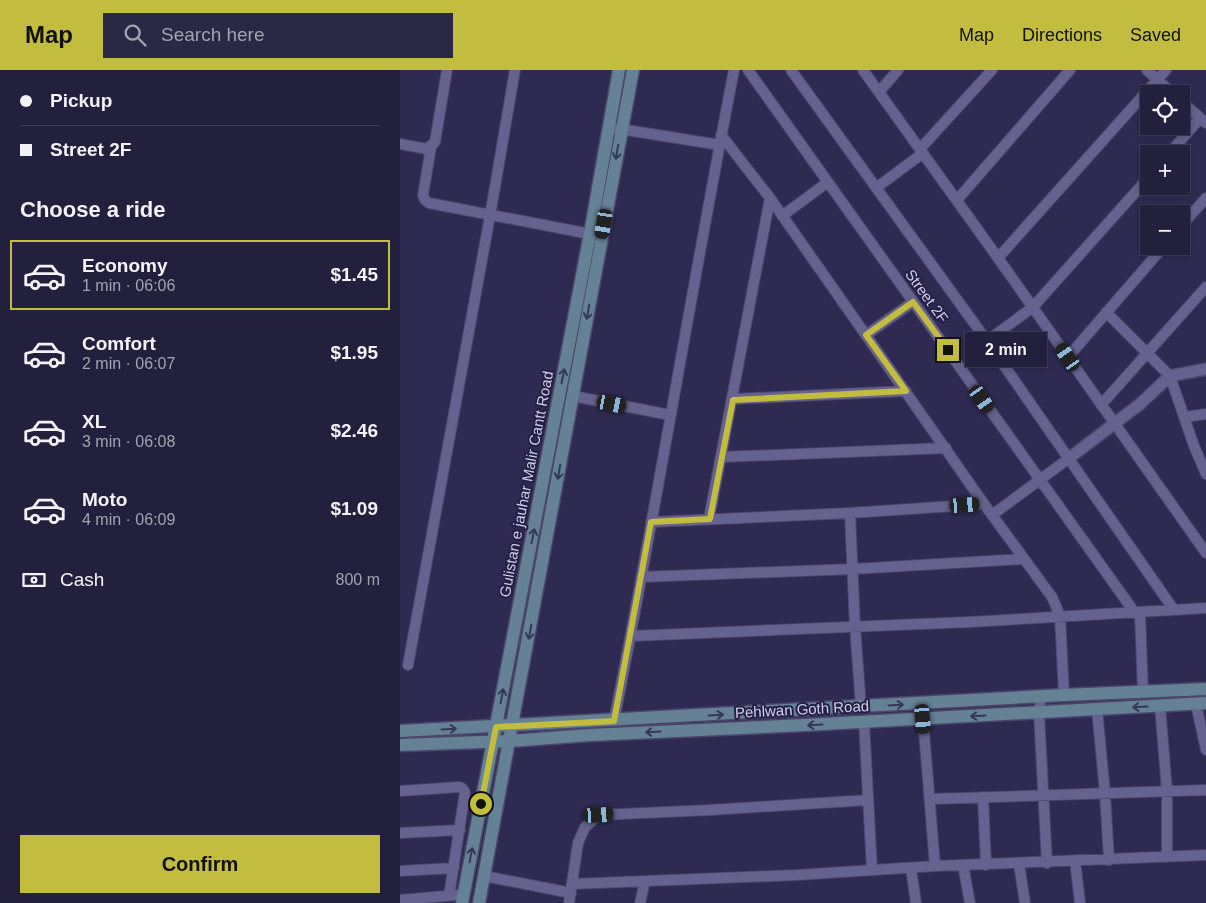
<!DOCTYPE html>
<meta charset="utf-8">
<style>
:root{--surface:#23203e;--page:#2b2845;--text:#f1f3f6;--muted:#a3a3b0;--line:#403e58;--accent:#c2bd3f}
body{margin:0;font-family:Helvetica,sans-serif;background:var(--page);color:var(--text);height:100vh;display:flex;flex-direction:column;font-size:19px;white-space:nowrap}
*{box-sizing:border-box;margin:0}
p{font-size:16px;color:var(--muted)}
.icon{flex:none;width:28px;height:28px;fill:none;stroke:currentColor;stroke-width:2;stroke-linecap:round;stroke-linejoin:round}
.map{position:relative;flex:1;overflow:hidden}
.sheet{display:flex;flex-direction:column;background:var(--surface);width:400px}
.sheet>*{flex:none}
.banner{display:grid;align-content:center;height:110px;padding:0 20px;background:var(--surface)}
.fabs{position:absolute;left:740px;top:15px;display:grid;gap:10px}
.fabs a{display:grid;place-items:center;width:50px;height:50px;border-radius:0px;background:var(--surface);box-shadow:0 2px 8px #0003,0 0 0 1px var(--line);font-size:25px}
.end{position:absolute;width:22px;height:22px;margin:-11px;border:6px solid #c2bd3f;background:#111;box-shadow:0 0 0 2px #111}
.from{border-radius:50%}
.bubble{position:absolute;height:35px;border-radius:0px;background:var(--surface);box-shadow:0 2px 8px #0003,0 0 0 1px var(--line);font-size:16px;font-weight:700;line-height:35px;text-align:center}
.car{position:absolute;width:15px;height:30px;margin:-15px -8px;border-radius:6px;box-shadow:0 0 4px 1px #0007;background:linear-gradient(#222 24%,#8ab4d8 0 40%,#222 0 76%,#8ab4d8 0 86%,#222 0)}
.banner b{display:flex;align-items:center;gap:18px;height:48px;font-size:19px}
.banner b+b{border-top:1px solid var(--line)}
.banner i{width:12px;height:12px;background:var(--text)}
ul{padding:0;list-style:none}
li{display:flex;align-items:center;gap:15px;height:70px;margin:0 10px 8px;padding:0 10px;border:2px solid transparent;border-radius:0px}
li div{flex:1}
li b{display:block;font-size:19px}
li em{font-style:normal;font-weight:700}
li.current{border-color:var(--accent)}
li>.icon{width:45px;height:45px;stroke-width:1.5}
h2{padding:0 20px;font-size:22px;line-height:60px}
.pay{display:flex;align-items:center;gap:12px;height:55px;padding:0 20px;font-size:19px}
.pay p{margin-inline-start:auto}
.cta{display:flex;gap:10px;margin-top:auto;padding:10px 20px}
.cta a{flex:1;height:58px;border-radius:0px;background:var(--accent);color:#111;font-size:20px;font-weight:700;line-height:58px;text-align:center}
header{display:flex;align-items:center;gap:30px;box-sizing:border-box;height:70px;padding:0 25px;background:var(--accent);color:#111}
header strong{font-size:24px}
nav{display:flex;gap:28px;margin-inline-start:auto;font-size:18px}
.search{width:350px;height:45px;background:var(--page);display:flex;align-items:center;gap:12px;box-sizing:border-box;padding:0 18px;border-radius:0px;color:var(--muted);font-size:19px}
main{display:flex;flex:1;min-height:0}
.map>svg:first-child{display:block}
.lines{fill:none;stroke-linecap:round;stroke-linejoin:round}
.minor-casing{stroke:#4b4669;stroke-width:12}
.tertiary-casing{stroke:#4b4669;stroke-width:14}
.secondary-casing{stroke:#4b4669;stroke-width:15}
.minor{stroke:#65628f;stroke-width:10}
.tertiary{stroke:#65628f;stroke-width:11}
.secondary{stroke:#648195;stroke-width:12}
.oneway{stroke:#35385a}
.route{stroke:#c2bd3f;stroke-width:6}
.labels{text-anchor:middle;dominant-baseline:central;stroke-width:4;stroke-linejoin:round;paint-order:stroke}
.street-label{font-size:15px;fill:#cfcee8;stroke:#252047}
</style>
<header>
<strong>Map</strong>
<div class="search"><svg class="icon" aria-label="search" viewBox="0 0 24 24"><circle cx="10" cy="10" r="6"/><path d="M15 15l6 6"/></svg>Search here</div>
<nav><a>Map</a><a>Directions</a><a>Saved</a></nav>
</header>
<main>
<section class="sheet">
<div class="banner">
<b><i class="from"></i>Pickup</b>
<b><i></i>Street 2F</b>
</div>
<h2>Choose a ride</h2>
<ul>
<li class="current"><svg class="icon" aria-label="car" viewBox="0 0 24 24"><path d="M5 17H2v-5l4-1 3-4h7l3 4 3 1v5h-3M9 17h6M6 11h13"/><circle cx="7" cy="17" r="2"/><circle cx="17" cy="17" r="2"/></svg><div><b>Economy</b><p>1 min · 06:06</p></div><em>$1.45</em></li>
<li><svg class="icon" aria-label="car" viewBox="0 0 24 24"><path d="M5 17H2v-5l4-1 3-4h7l3 4 3 1v5h-3M9 17h6M6 11h13"/><circle cx="7" cy="17" r="2"/><circle cx="17" cy="17" r="2"/></svg><div><b>Comfort</b><p>2 min · 06:07</p></div><em>$1.95</em></li>
<li><svg class="icon" aria-label="car" viewBox="0 0 24 24"><path d="M5 17H2v-5l4-1 3-4h7l3 4 3 1v5h-3M9 17h6M6 11h13"/><circle cx="7" cy="17" r="2"/><circle cx="17" cy="17" r="2"/></svg><div><b>XL</b><p>3 min · 06:08</p></div><em>$2.46</em></li>
<li><svg class="icon" aria-label="car" viewBox="0 0 24 24"><path d="M5 17H2v-5l4-1 3-4h7l3 4 3 1v5h-3M9 17h6M6 11h13"/><circle cx="7" cy="17" r="2"/><circle cx="17" cy="17" r="2"/></svg><div><b>Moto</b><p>4 min · 06:09</p></div><em>$1.09</em></li>
</ul>
<div class="pay"><svg class="icon" aria-label="cash" viewBox="0 0 24 24"><path d="M3 7h18v10H3z"/><circle cx="12" cy="12" r="2"/></svg>Cash<p>800 m</p></div>
<div class="cta"><a>Confirm</a></div>
</section>
<div class="map">
<svg width="806" height="833" viewBox="0 0 806 833">
<rect width="100%" height="100%" fill="#2f2a52"/>
<g class="lines">
<g class="minor-casing">
<path id="minor" d="M348 0 735 543
M391 0 587 271 774 540
M463 0 598 188 806 483
M747 0 773 24
M479 22 498 0
M781 31 806 53
M214 58 320 75
M321 65 370 128 584 434 652 527 660 546 664 625
M0 74 27 79 35 72 47 0
M31 77 23 125 25 130 29 133 190 164
M520 79 592 0
M769 84 800 48
M476 118 523 83
M557 130 670 0
M382 146 428 112
M781 156 806 128
M598 188 766 0
M706 242 770 306 794 376 806 404
M466 265 513 232
M587 271 633 237 749 107
M668 287 764 176
M173 326 270 345
M333 329 506 321
M701 335 806 217
M784 347 806 344
M322 387 546 378
M450 443 455 557 461 637
M592 445 668 389
M309 449 370 128
M251 452 450 443 584 434
M241 507 453 499 624 489
M740 543 743 622
M231 566 570 552 806 538
M8 595 90 146 115 0
M641 627 639 643 647 793
M796 634 806 680
M760 636 767 721V787
M697 639 705 723 709 790
M523 649 535 796
M214 651C257 434 292 216 334 0
M464 652 472 800
M0 721 59 717 62 718 65 722 49 826
M583 727 586 795
M531 729 806 720
M0 763 60 760
M675 791 680 833
M619 794 625 833
M563 795 570 833
M511 798 516 833
M0 801 54 798
M84 806 171 823
M172 814 397 805 535 796 806 785
M0 830 56 825
M169 833 178 773 185 757 199 745 310 740 468 730
M240 833 245 811"/>
</g>
<g class="tertiary-casing">
<path id="tertiary" d="M668 389 740 334 770 306 806 299"/>
</g>
<g class="secondary-casing">
<path id="secondary" d="M0 661 664 625 806 619
M0 675 110 671 190 665 405 655 806 633
M62 833 190 164 219 0
M79 833 233 0"/>
</g>
<use href="#minor" class="minor"/>
<use href="#tertiary" class="tertiary"/>
<use href="#secondary" class="secondary"/>
</g>
<defs><path id="oneway-shaft" d="M-6 0H5M1.5-3L5.5 0L1.5 3" fill="none" stroke-width="1.6" stroke-linecap="round" stroke-linejoin="round" transform="scale(1.25)"/></defs>
<g class="oneway">
<use href="#oneway-shaft" transform="translate(217 82) rotate(100)"/>
<use href="#oneway-shaft" transform="translate(188 242) rotate(100)"/>
<use href="#oneway-shaft" transform="translate(163 306) rotate(-79)"/>
<use href="#oneway-shaft" transform="translate(159 402) rotate(100)"/>
<use href="#oneway-shaft" transform="translate(133 466) rotate(-79)"/>
<use href="#oneway-shaft" transform="translate(130 562) rotate(100)"/>
<use href="#oneway-shaft" transform="translate(102 626) rotate(-79)"/>
<use href="#oneway-shaft" transform="translate(496 635) rotate(-3)"/>
<use href="#oneway-shaft" transform="translate(740 637) rotate(177)"/>
<use href="#oneway-shaft" transform="translate(316 645) rotate(-3)"/>
<use href="#oneway-shaft" transform="translate(578 646) rotate(177)"/>
<use href="#oneway-shaft" transform="translate(415 655) rotate(177)"/>
<use href="#oneway-shaft" transform="translate(49 659) rotate(-3)"/>
<use href="#oneway-shaft" transform="translate(253 662) rotate(177)"/>
<use href="#oneway-shaft" transform="translate(71 785) rotate(-79)"/>
</g>
<g class="lines">
<path class="route" d="M81 734 96 657 214 651 251 452 310 449 333 330 506 321 466 265 513 232 548 280"/>
</g>
<g class="labels">
<g class="street-label">
<text transform="translate(527 226) rotate(54)">Street 2F</text>
<text transform="translate(126 414) rotate(-79)">Gulistan e jauhar Malir Cantt Road</text>
<text transform="translate(402 639) rotate(-3)">Pehlwan Goth Road</text>
</g>
</g>
</svg>
<div class="fabs">
<a><svg class="icon" aria-label="locate" viewBox="0 0 24 24"><circle cx="12" cy="12" r="6"/><path d="M12 2v4M12 18v4M2 12h4M18 12h4"/></svg></a>
<a>+</a>
<a>−</a>
</div>
<i class="end from" style="left:81px;top:734px"></i>
<i class="end" style="left:548px;top:280px"></i>
<div class="bubble" style="left:565px;top:262px;width:82px">2 min</div>
<i class="car" style="left:204px;top:154px;rotate:190deg"></i>
<i class="car" style="left:668px;top:287px;rotate:325deg"></i>
<i class="car" style="left:582px;top:329px;rotate:145deg"></i>
<i class="car" style="left:212px;top:334px;rotate:101deg"></i>
<i class="car" style="left:565px;top:435px;rotate:86deg"></i>
<i class="car" style="left:523px;top:649px;rotate:175deg"></i>
<i class="car" style="left:199px;top:745px;rotate:87deg"></i>
</div>
</main>
